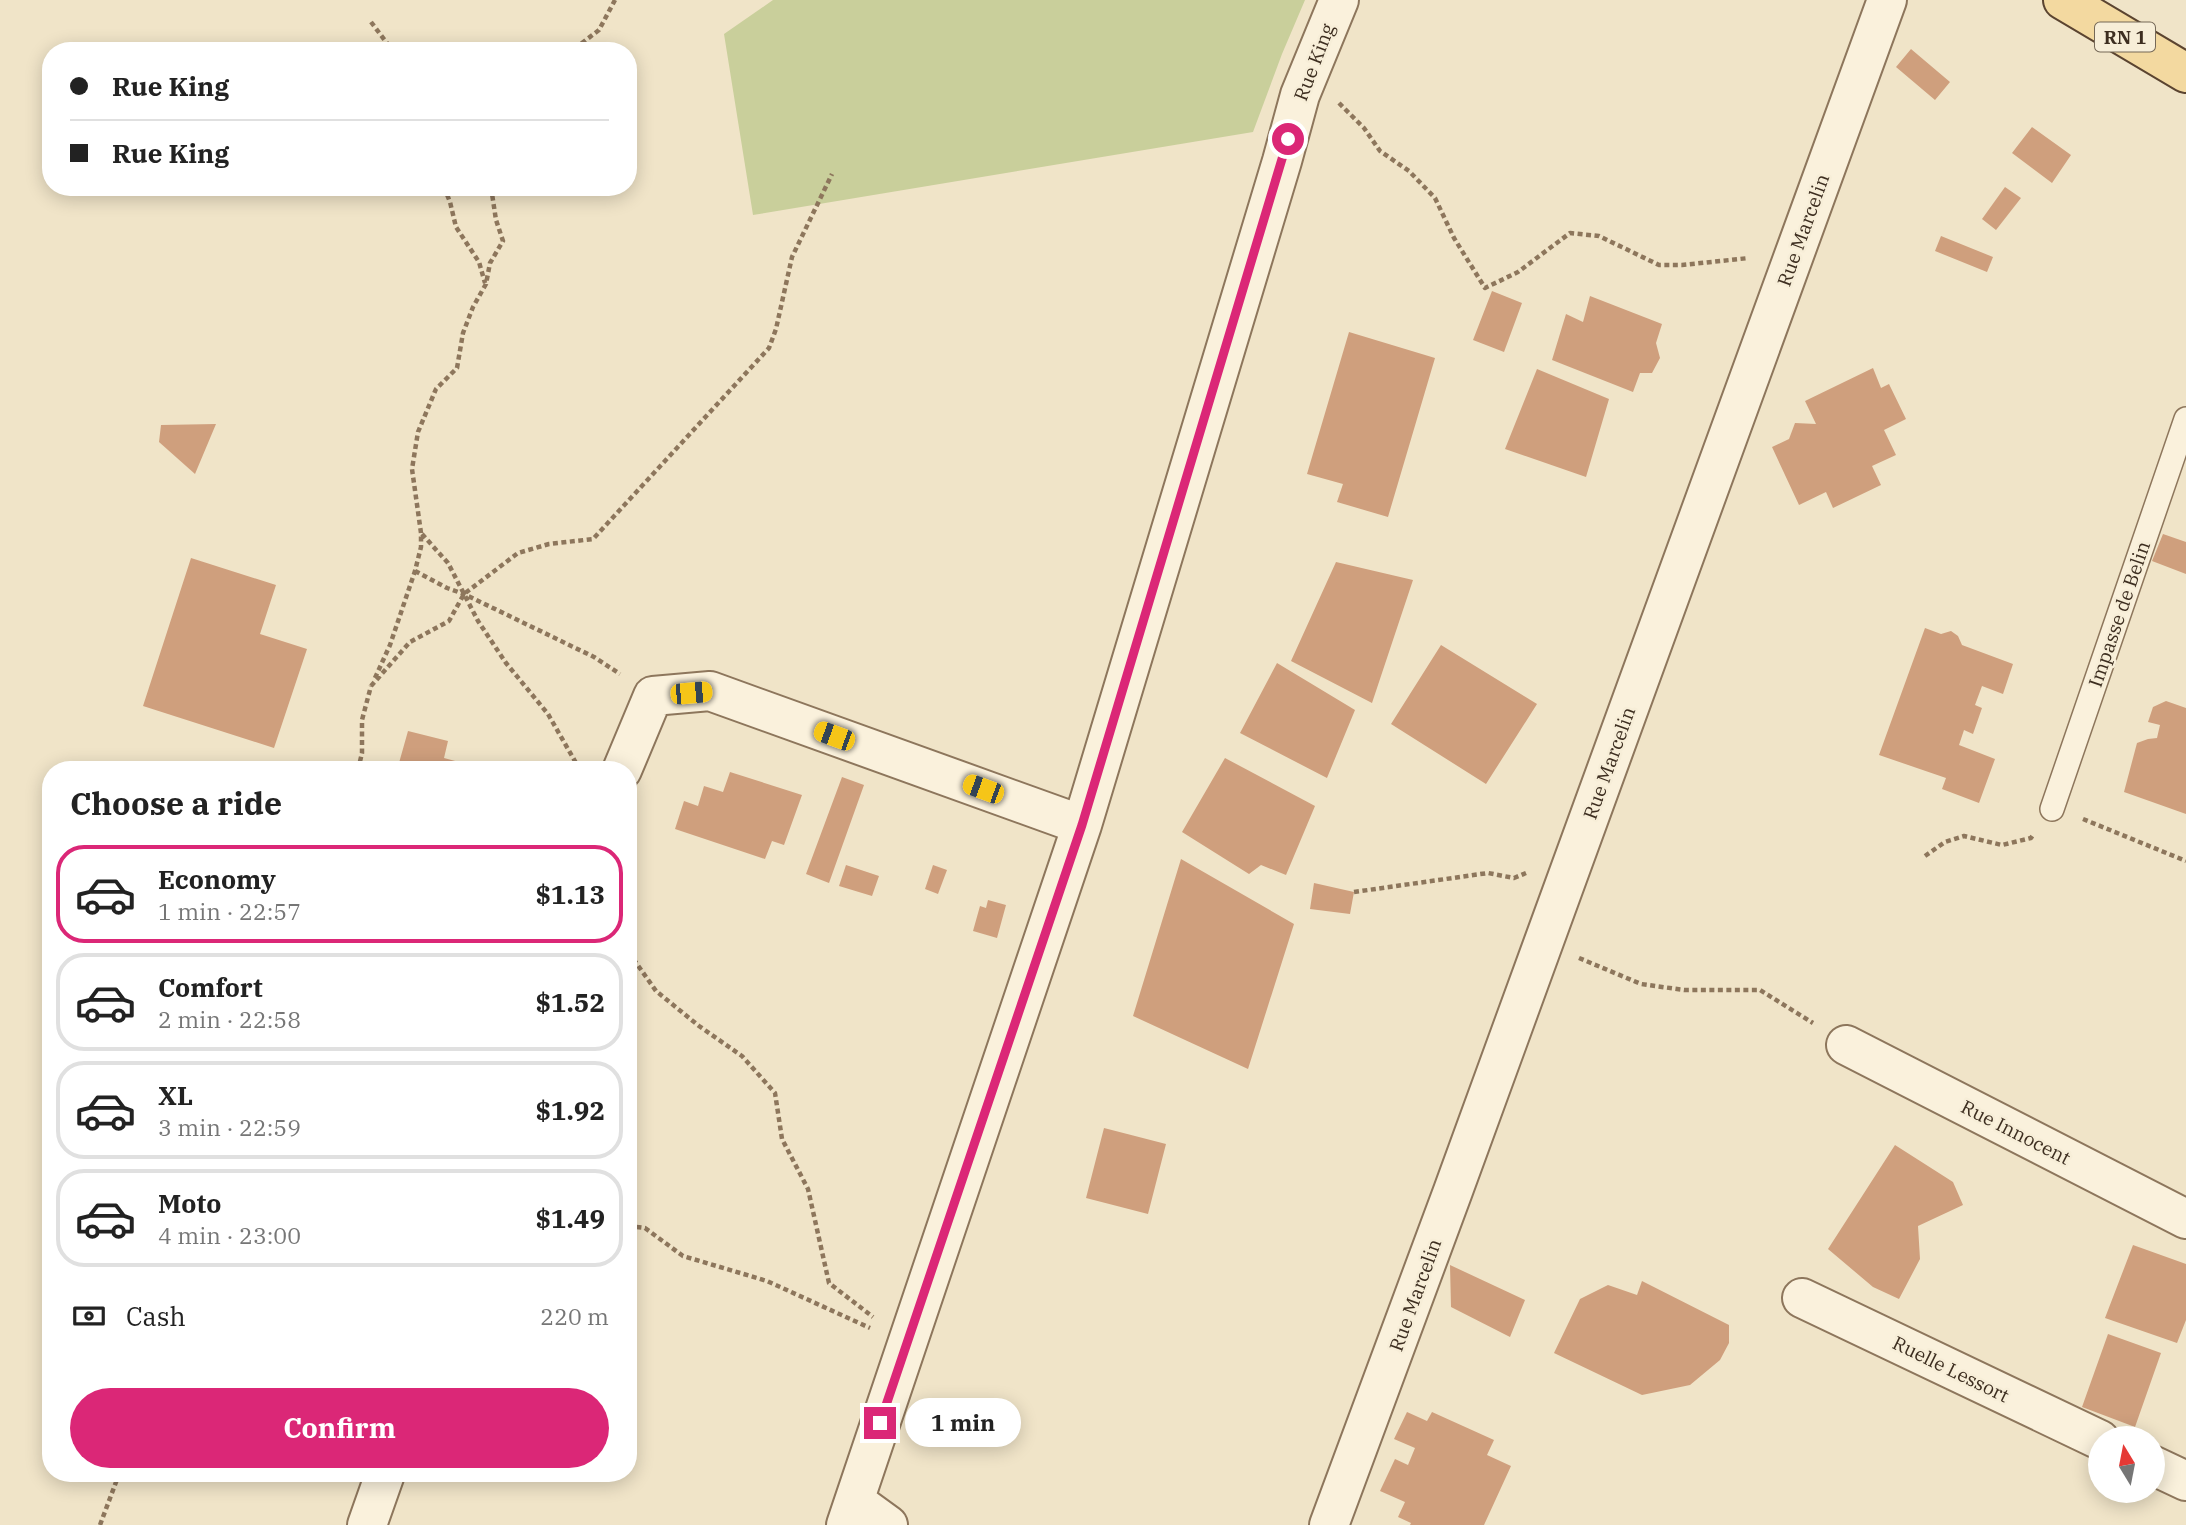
<!DOCTYPE html>
<meta charset="utf-8">
<style>
:root{--surface:#fff;--page:#f6f6f6;--text:#222;--muted:#767676;--line:#e0e0e0;--accent:#db2777}
body{margin:0;font-family:"IBM Plex Serif",serif;background:var(--page);color:var(--text);height:100vh;display:flex;flex-direction:column;font-size:26px;white-space:nowrap}
*{box-sizing:border-box;margin:0}
p{font-size:23px;color:var(--muted)}
.icon{flex:none;width:38px;height:38px;fill:none;stroke:currentColor;stroke-width:2;stroke-linecap:round;stroke-linejoin:round}
.map{position:relative;flex:1;overflow:hidden}
.panel{position:absolute;left:42px;top:761px;width:595px;height:721px;display:flex;flex-direction:column;background:var(--surface);border-radius:28px;box-shadow:0 4px 18px #0003}
.panel>*{flex:none}
.hud{position:absolute;left:42px;top:42px;width:595px;height:154px;border-radius:28px;box-shadow:0 4px 18px #0003;display:grid;align-content:center;height:154px;padding:0 28px;background:var(--surface)}
.needle{width:46px;rotate:350deg}
.controls{position:absolute;left:2088px;top:1426px;display:grid;gap:14px}
.controls a{display:grid;place-items:center;width:77px;height:77px;border-radius:50%;background:var(--surface);box-shadow:0 4px 18px #0003;font-size:35px}
.end{position:absolute;width:32px;height:32px;margin:-16px;border:9px solid #db2777;background:#fff;box-shadow:0 0 0 4px #fff}
.from{border-radius:50%}
.bubble{position:absolute;height:49px;border-radius:24px;background:var(--surface);box-shadow:0 4px 18px #0003;font-size:23px;font-weight:700;line-height:49px;text-align:center}
.car{position:absolute;width:21px;height:42px;margin:-21px -10px;border-radius:9px;box-shadow:0 0 5px 2px #0007;background:linear-gradient(#f5c518 24%,#345 0 40%,#f5c518 0 76%,#345 0 86%,#f5c518 0)}
.hud b{display:flex;align-items:center;gap:24px;height:66px;font-size:26px}
.hud b+b{border-top:2px solid var(--line)}
.hud i{width:18px;height:18px;background:var(--text)}
ul{padding:0;list-style:none}
li{display:flex;align-items:center;gap:21px;height:98px;margin:0 14px 10px;padding:0 14px;border:4px solid var(--line);border-radius:28px}
li div{flex:1}
li b{display:block;font-size:26px}
li em{font-style:normal;font-weight:700}
li.current{border-color:var(--accent)}
li>.icon{width:63px;height:63px;stroke-width:1.5}
h2{padding:0 28px;font-size:32px;line-height:84px}
.pay{display:flex;align-items:center;gap:18px;height:77px;padding:0 28px;font-size:26px}
.pay p{margin-inline-start:auto}
.action{display:flex;gap:14px;margin-top:auto;padding:14px 28px}
.action a{flex:1;height:80px;border-radius:42px;background:var(--accent);color:#fff;font-size:28px;font-weight:700;line-height:80px;text-align:center}
.map>svg:first-child{display:block}
.green{fill:#c9cf9b}
.building{fill:#cf9f7d}
.lines{fill:none;stroke-linecap:round;stroke-linejoin:round}
.lane-casing{stroke:#8d765c;stroke-width:26}
.street-casing{stroke:#8d765c;stroke-width:42}
.primary-casing{stroke:#5b4430;stroke-width:42}
.path{stroke:#8d765c;stroke-width:4.5;stroke-dasharray:5 3.5;stroke-linecap:butt}
.lane{stroke:#faf1dc;stroke-width:23}
.street{stroke:#faf1dc;stroke-width:38}
.primary{stroke:#f3d9a0;stroke-width:38}
.route{stroke:#db2777;stroke-width:9}
.labels{text-anchor:middle;dominant-baseline:central;stroke-width:5;stroke-linejoin:round;paint-order:stroke}
.shield{fill:#f7eed8;stroke:#756857;stroke-width:2}
.shield-label{font-size:18px;font-weight:bold;fill:#3d2e20}
.street-label{font-size:19px;fill:#3d2e20;stroke:#f7eed8}
</style>
<div class="map">
<svg width="2186" height="1525" viewBox="0 0 2186 1525">
<rect width="100%" height="100%" fill="#f0e4c8"/>
<path class="green" d="M773 0H1305L1282 54 1253 132 753 215 724 34Z"/>
<path class="building" d="M1911 49 1950 82 1935 100 1896 67Z
M2032 127 2071 155 2052 183 2012 153Z
M2005 187 2021 198 1996 230 1982 219Z
M1941 236 1993 257 1987 272 1935 251Z
M1492 291 1522 303 1504 352 1473 340Z
M1590 296 1662 324 1656 343 1660 358 1652 373H1640L1633 392 1552 360 1566 314 1583 322Z
M1349 332 1435 358 1388 517 1337 502 1343 484 1307 474Z
M1873 368 1881 388 1889 384 1906 419 1884 430 1896 455 1872 466 1881 485 1833 508 1826 492 1799 505 1772 447 1789 439 1795 423 1816 424 1805 401Z
M1537 369 1609 399 1586 477 1505 449Z
M216 424 195 474 159 442 161 425Z
M2163 534 2186 542V574L2152 561Z
M191 558 276 585 260 634 307 649 274 748 143 706Z
M1336 562 1413 580 1372 703 1291 661Z
M1925 628 1941 634 1951 631 1958 636 1962 645 2013 664 2003 694 1982 686 1975 705 1982 708 1973 734 1964 730 1959 745 1995 759 1979 803 1942 789 1946 778 1879 755Z
M1441 645 1537 704 1486 784 1391 724Z
M1277 663 1355 710 1327 778 1240 733Z
M2166 701 2186 708V814L2124 792 2137 743 2148 739 2157 738 2160 725 2148 722 2153 707Z
M408 731 448 741 444 758 474 766 473 770H397Z
M1225 758 1315 806 1286 875 1261 865 1249 874 1182 832Z
M730 772 802 795 784 845 772 841 765 859 675 829 684 801 698 806 704 786 723 792Z
M842 777 864 785 829 883 806 874Z
M1181 859 1294 924 1248 1069 1133 1016Z
M846 865 879 876 872 896 839 886Z
M933 865 947 870 938 894 925 889Z
M1314 883 1354 892 1350 914 1310 909Z
M988 900 1006 905 997 938 973 931 980 906 986 908Z
M1104 1128 1166 1144 1148 1214 1086 1198Z
M1895 1145 1953 1182 1963 1205 1918 1226 1920 1259 1899 1299 1873 1287 1828 1249Z
M2133 1245 2186 1264V1320L2177 1343 2105 1318Z
M1450 1265 1525 1300 1510 1337 1451 1307Z
M1642 1281 1729 1325V1343L1720 1360 1690 1385 1642 1395 1554 1353 1580 1299 1608 1285 1637 1295Z
M2108 1334 2161 1353 2135 1427 2082 1407Z
M1407 1412 1427 1421 1432 1412 1494 1440 1487 1455 1511 1466 1484 1525H1410L1411 1523 1398 1517 1405 1502 1380 1491 1395 1459 1408 1465 1415 1448 1394 1439Z"/>
<g class="lines">
<g class="lane-casing">
<path id="lane" d="M2052 809 2186 419"/>
</g>
<g class="street-casing">
<path id="street" d="M622 770 653 696 710 691 1082 825
M1846 1045 2186 1219
M1802 1298 2100 1440
M2152 1465 2186 1481
M855 1501 888 1525
M367 1525 385 1474
M846 1525 1082 825 1282 161 1300 95 1339 0
M1329 1525 1453 1191 1887 0"/>
</g>
<g class="primary-casing">
<path id="primary" d="M2063 0 2186 73"/>
</g>
<path class="path" d="M371 22 393 51
M578 51 582 43 599 30 615 0
M1339 103 1364 128 1380 151 1409 171 1435 198 1454 238 1485 288 1518 272 1570 233 1599 236 1659 265H1682L1749 258
M444 187 450 202 456 227 479 262 485 283
M422 534 448 563 478 621 506 663 548 714 580 770
M415 571 447 588 464 594 594 657 620 674
M375 678 390 645 415 571 421 547V533L412 469 418 432 436 389 457 368 463 333 473 307 486 284 490 263 503 241 496 220 491 187
M371 686 410 642 449 621 464 594 518 553 549 544 593 539 769 348 776 329 792 257 832 174
M358 770 362 753V720L371 686
M2083 819 2186 861
M1925 856 1945 842 1964 836 2002 845 2031 838 2033 835
M1354 892 1488 873 1514 878 1526 873
M628 901V907
M628 943 632 957 656 991 699 1026 742 1056 775 1093 782 1139 808 1189 829 1283 873 1317
M1579 958 1641 984 1684 990H1760L1813 1023
M628 1226 645 1228 683 1256 767 1281 870 1328
M100 1525 119 1474"/>
<use href="#lane" class="lane"/>
<use href="#street" class="street"/>
<use href="#primary" class="primary"/>
</g>
<g class="lines">
<path class="route" d="M880 1423 1082 825 1288 139"/>
</g>
<g class="labels">
<rect class="shield" x="2095" y="22.5" width="60" height="29" rx="5"/>
<g class="shield-label">
<text x="2125" y="37">RN 1</text>
</g>
<g class="street-label">
<text transform="translate(1314 62) rotate(-69)">Rue King</text>
<text transform="translate(1803 230) rotate(-70)">Rue Marcelin</text>
<text transform="translate(2119 614) rotate(-71)">Impasse de Belin</text>
<text transform="translate(1609 763) rotate(-70)">Rue Marcelin</text>
<text transform="translate(2016 1132) rotate(27)">Rue Innocent</text>
<text transform="translate(1415 1295) rotate(-70)">Rue Marcelin</text>
<text transform="translate(1951 1369) rotate(26)">Ruelle Lessort</text>
</g>
</g>
</svg>
<div class="controls">
<a><svg class="needle" viewBox="-14 -14 28 28"><path d="M0-13l5 13h-10z" fill="#e53935"/><path d="M0 13l5-13h-10z" fill="#767676"/></svg></a>
</div>
<i class="end from" style="left:1288px;top:139px"></i>
<i class="end" style="left:880px;top:1423px"></i>
<div class="bubble" style="left:905px;top:1398px;width:116px">1 min</div>
<i class="car" style="left:691px;top:693px;rotate:85deg"></i>
<i class="car" style="left:834px;top:736px;rotate:290deg"></i>
<i class="car" style="left:983px;top:789px;rotate:290deg"></i>
<div class="hud">
<b><i class="from"></i>Rue King</b>
<b><i></i>Rue King</b>
</div>
<section class="panel">
<h2>Choose a ride</h2>
<ul>
<li class="current"><svg class="icon" aria-label="car" viewBox="0 0 24 24"><path d="M5 17H2v-5l4-1 3-4h7l3 4 3 1v5h-3M9 17h6M6 11h13"/><circle cx="7" cy="17" r="2"/><circle cx="17" cy="17" r="2"/></svg><div><b>Economy</b><p>1 min · 22:57</p></div><em>$1.13</em></li>
<li><svg class="icon" aria-label="car" viewBox="0 0 24 24"><path d="M5 17H2v-5l4-1 3-4h7l3 4 3 1v5h-3M9 17h6M6 11h13"/><circle cx="7" cy="17" r="2"/><circle cx="17" cy="17" r="2"/></svg><div><b>Comfort</b><p>2 min · 22:58</p></div><em>$1.52</em></li>
<li><svg class="icon" aria-label="car" viewBox="0 0 24 24"><path d="M5 17H2v-5l4-1 3-4h7l3 4 3 1v5h-3M9 17h6M6 11h13"/><circle cx="7" cy="17" r="2"/><circle cx="17" cy="17" r="2"/></svg><div><b>XL</b><p>3 min · 22:59</p></div><em>$1.92</em></li>
<li><svg class="icon" aria-label="car" viewBox="0 0 24 24"><path d="M5 17H2v-5l4-1 3-4h7l3 4 3 1v5h-3M9 17h6M6 11h13"/><circle cx="7" cy="17" r="2"/><circle cx="17" cy="17" r="2"/></svg><div><b>Moto</b><p>4 min · 23:00</p></div><em>$1.49</em></li>
</ul>
<div class="pay"><svg class="icon" aria-label="cash" viewBox="0 0 24 24"><path d="M3 7h18v10H3z"/><circle cx="12" cy="12" r="2"/></svg>Cash<p>220 m</p></div>
<div class="action"><a>Confirm</a></div>
</section>
</div>
